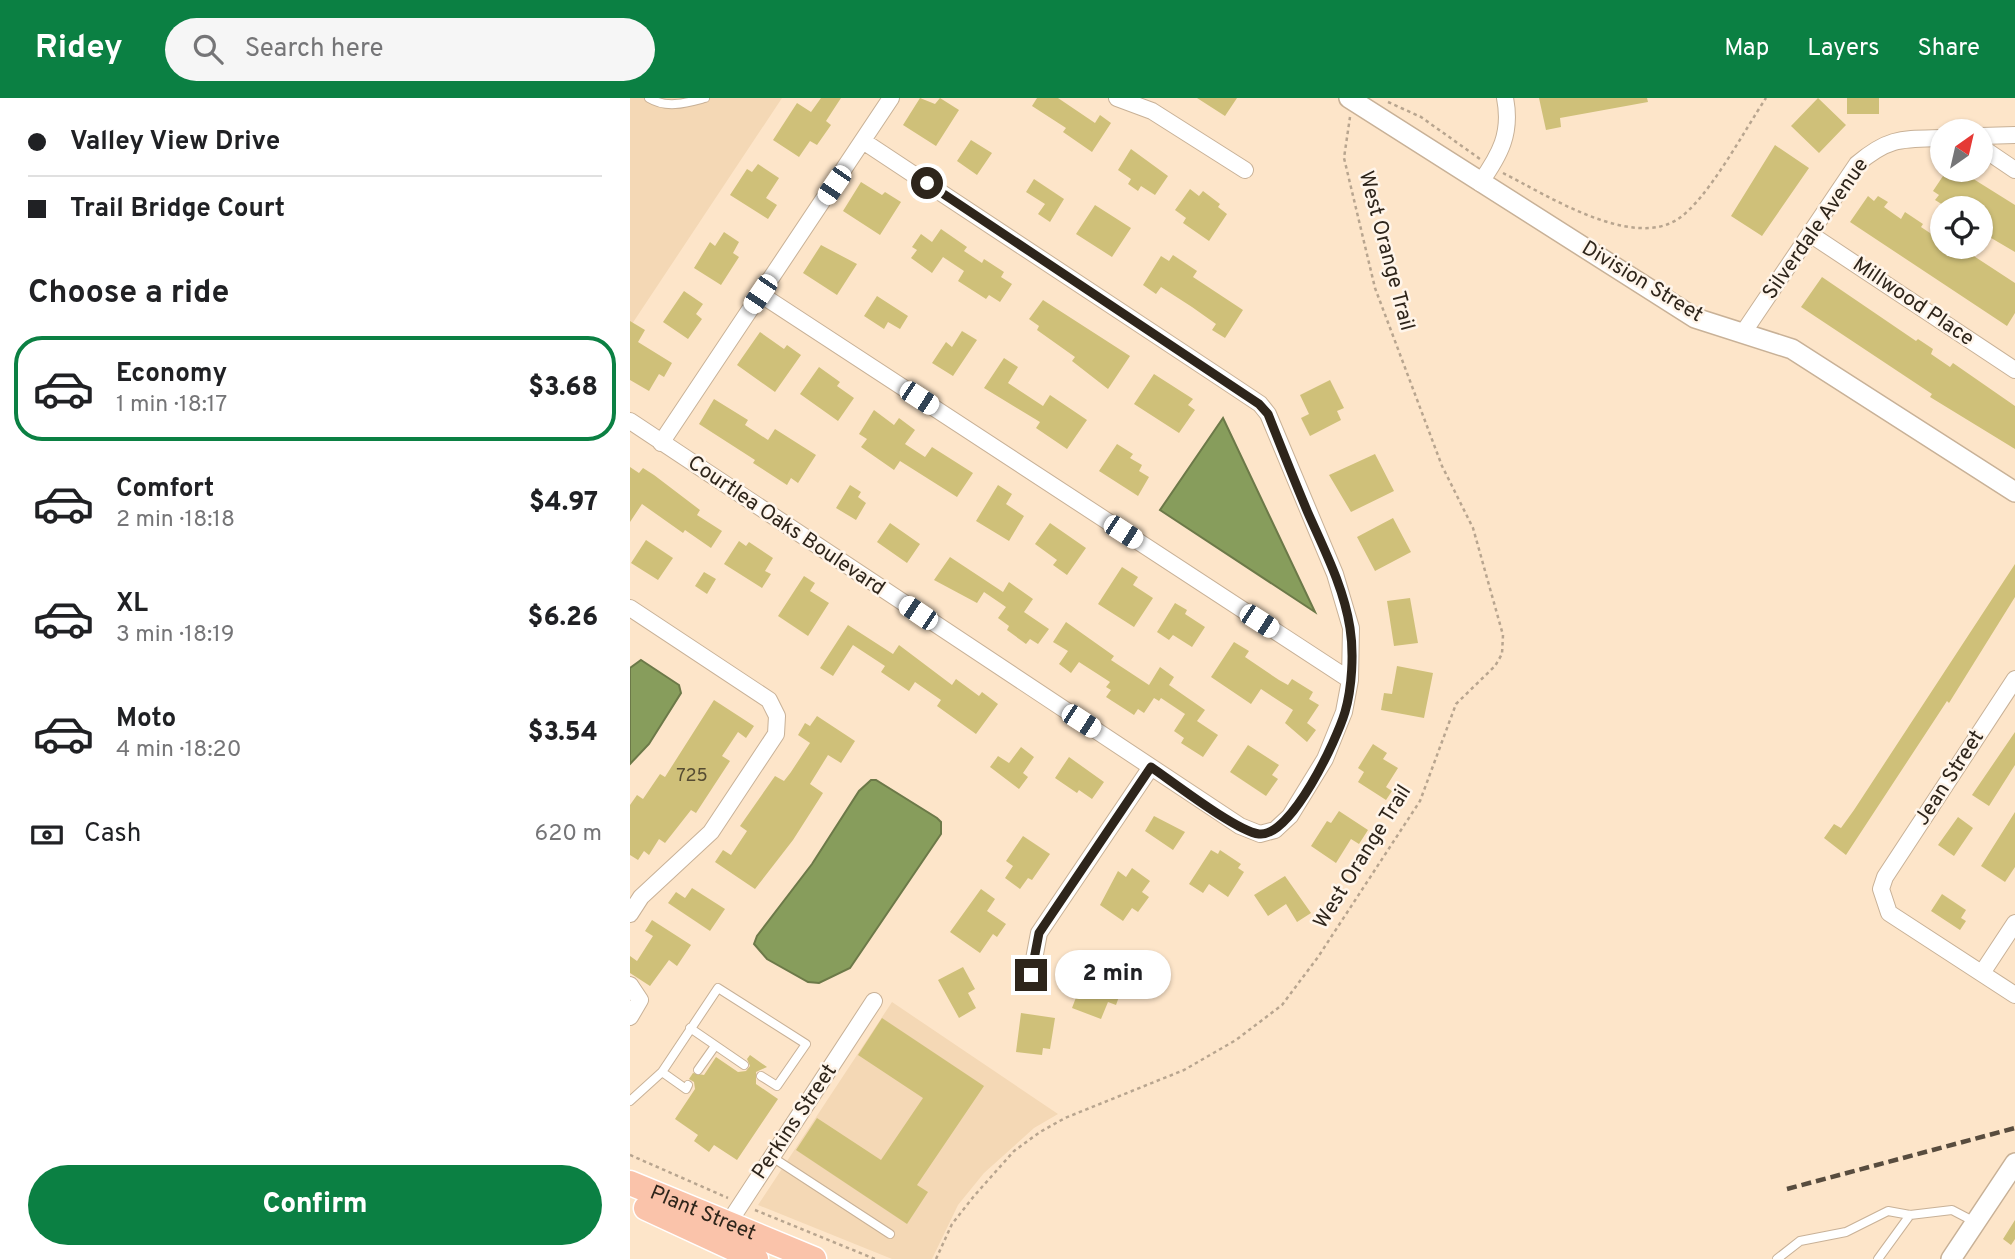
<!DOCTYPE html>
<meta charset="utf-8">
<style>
:root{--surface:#fff;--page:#f6f6f6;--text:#202124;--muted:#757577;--line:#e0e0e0;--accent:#0b8043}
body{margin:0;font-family:Overpass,sans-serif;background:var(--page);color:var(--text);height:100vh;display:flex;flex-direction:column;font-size:26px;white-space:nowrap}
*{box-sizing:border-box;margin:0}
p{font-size:23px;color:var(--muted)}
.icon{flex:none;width:38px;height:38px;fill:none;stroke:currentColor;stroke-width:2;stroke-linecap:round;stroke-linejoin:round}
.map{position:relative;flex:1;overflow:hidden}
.sheet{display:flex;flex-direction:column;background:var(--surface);width:630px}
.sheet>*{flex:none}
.top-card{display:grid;align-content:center;height:154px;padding:0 28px;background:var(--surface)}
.needle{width:46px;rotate:34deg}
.tools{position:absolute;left:1300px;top:21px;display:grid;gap:14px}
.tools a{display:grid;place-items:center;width:63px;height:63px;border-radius:50%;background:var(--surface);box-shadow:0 2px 5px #0004;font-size:35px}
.end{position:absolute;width:32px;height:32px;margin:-16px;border:9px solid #2e251b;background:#fff;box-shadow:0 0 0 4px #fff}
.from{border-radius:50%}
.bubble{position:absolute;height:49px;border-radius:24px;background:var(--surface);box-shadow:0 2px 5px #0004;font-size:23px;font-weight:800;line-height:49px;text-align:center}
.car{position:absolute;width:21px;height:42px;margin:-21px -10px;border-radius:9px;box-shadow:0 0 5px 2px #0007;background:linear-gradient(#fff 24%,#345 0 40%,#fff 0 76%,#345 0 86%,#fff 0)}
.top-card b{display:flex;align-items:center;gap:24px;height:66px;font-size:26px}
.top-card b+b{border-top:2px solid var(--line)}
.top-card i{width:18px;height:18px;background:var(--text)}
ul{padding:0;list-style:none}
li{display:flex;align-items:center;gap:21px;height:105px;margin:0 14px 10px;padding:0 14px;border:4px solid transparent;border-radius:28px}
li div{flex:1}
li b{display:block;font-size:26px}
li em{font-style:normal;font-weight:800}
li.current{border-color:var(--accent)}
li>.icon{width:63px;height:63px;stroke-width:1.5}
h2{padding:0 28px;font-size:32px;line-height:84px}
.pay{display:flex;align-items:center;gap:18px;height:77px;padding:0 28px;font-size:26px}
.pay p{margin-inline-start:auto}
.button{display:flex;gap:14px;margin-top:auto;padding:14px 28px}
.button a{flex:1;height:80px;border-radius:42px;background:var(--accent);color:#fff;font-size:28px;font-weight:800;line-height:80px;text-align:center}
header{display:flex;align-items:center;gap:42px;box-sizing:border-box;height:98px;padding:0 35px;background:var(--accent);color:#fff}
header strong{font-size:33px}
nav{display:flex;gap:38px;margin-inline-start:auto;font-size:24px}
.search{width:490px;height:63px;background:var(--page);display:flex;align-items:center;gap:18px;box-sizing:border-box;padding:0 24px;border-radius:38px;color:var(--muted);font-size:26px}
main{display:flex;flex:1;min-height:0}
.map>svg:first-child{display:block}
.built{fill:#f4d8b5}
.water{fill:#879d5c;stroke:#6c7948;stroke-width:2}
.building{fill:#cfc079}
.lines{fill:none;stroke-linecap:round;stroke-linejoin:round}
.service-casing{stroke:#c8b197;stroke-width:10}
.minor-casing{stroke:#c8b197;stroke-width:18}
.tertiary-casing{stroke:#c8b197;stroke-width:22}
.primary-casing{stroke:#fff;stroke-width:27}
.path{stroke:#b8a58f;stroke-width:2.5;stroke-dasharray:3.5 3.5;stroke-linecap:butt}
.service{stroke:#fff;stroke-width:8}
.minor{stroke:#fff;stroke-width:16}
.tertiary{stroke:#fff;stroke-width:19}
.primary{stroke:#fac3aa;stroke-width:24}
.rail{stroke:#584c3e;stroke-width:4.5;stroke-dasharray:10 5;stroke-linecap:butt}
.route{stroke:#2e251b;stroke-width:9}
.labels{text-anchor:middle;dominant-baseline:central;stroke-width:5;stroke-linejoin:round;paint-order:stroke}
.number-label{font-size:18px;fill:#564c32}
.street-label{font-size:21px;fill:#2e251b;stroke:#fff5ea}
</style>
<header>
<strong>Ridey</strong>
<div class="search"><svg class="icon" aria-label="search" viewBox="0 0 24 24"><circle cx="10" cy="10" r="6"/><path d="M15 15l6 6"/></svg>Search here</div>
<nav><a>Map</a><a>Layers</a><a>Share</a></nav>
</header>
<main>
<section class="sheet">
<div class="top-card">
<b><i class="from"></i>Valley View Drive</b>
<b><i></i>Trail Bridge Court</b>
</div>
<h2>Choose a ride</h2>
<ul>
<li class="current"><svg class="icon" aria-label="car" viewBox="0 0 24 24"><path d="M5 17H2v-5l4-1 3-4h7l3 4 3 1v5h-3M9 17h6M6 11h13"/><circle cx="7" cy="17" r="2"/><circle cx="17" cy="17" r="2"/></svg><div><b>Economy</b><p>1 min · 18:17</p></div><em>$3.68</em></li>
<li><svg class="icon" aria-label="car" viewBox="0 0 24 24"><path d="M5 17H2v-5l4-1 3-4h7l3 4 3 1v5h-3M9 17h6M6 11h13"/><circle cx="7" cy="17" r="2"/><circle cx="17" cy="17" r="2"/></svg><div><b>Comfort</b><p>2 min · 18:18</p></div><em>$4.97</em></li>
<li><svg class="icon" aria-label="car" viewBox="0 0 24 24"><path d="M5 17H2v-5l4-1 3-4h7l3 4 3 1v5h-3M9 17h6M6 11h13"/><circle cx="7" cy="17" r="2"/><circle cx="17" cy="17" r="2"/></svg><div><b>XL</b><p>3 min · 18:19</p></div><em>$6.26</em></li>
<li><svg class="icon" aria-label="car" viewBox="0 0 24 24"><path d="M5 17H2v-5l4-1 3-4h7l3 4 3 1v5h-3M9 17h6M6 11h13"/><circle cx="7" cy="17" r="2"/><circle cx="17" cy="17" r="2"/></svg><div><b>Moto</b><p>4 min · 18:20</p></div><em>$3.54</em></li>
</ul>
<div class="pay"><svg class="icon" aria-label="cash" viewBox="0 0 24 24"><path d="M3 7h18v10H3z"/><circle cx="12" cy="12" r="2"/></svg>Cash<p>620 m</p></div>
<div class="button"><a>Confirm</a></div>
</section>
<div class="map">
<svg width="1385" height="1161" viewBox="0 0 1385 1161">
<rect width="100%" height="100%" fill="#fde5c9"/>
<path class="built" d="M0 0H152L0 229Z
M262 904 428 1016 404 1030 354 1075 328 1107 302 1161H262L128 1107Z"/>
<path class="water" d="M593 320 685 514 530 412Z
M11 562 49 587 51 595 19 646 0 666V570Z
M241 682H246L307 720 311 724V736L220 870 189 885 178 884 137 861 124 846 127 838 182 766 229 693Z"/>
<path class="building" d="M191 0H211L196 23 201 27 187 47 180 43 169 59 143 42 167 5 181 14Z
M290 0 305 6 310 0 329 12 306 48 273 27Z
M407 0H428L465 25 470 17 481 25 462 54 433 34 436 30 402 8Z
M567 0H607L595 18Z
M909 0H1017L1018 4 930 20 931 29 916 32Z
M1188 0 1216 27 1189 55 1161 28Z
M1217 0H1249V16H1217Z
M341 42 362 55 347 77 327 63Z
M1145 47 1179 70 1132 138 1101 118Z
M501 51 538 78 525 97 511 88 508 93 498 86 501 81 488 72Z
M128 66 149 80 136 100 147 107 138 121 100 97 117 71 122 74Z
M1317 72H1329L1385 107V154L1351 134V110H1318L1305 102 1309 97 1303 93Z
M404 81 434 101 420 124 408 116 415 106 396 94Z
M231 84 252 97 255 94 271 104 250 137 213 113Z
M560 91 569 98 573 93 590 106 588 109 597 116 579 143 553 125 556 120 545 112Z
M1238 98 1244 103 1248 98 1258 104 1254 109 1271 121 1275 114 1293 126 1291 129 1312 143V149H1330L1385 185V215L1377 228 1220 124Z
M465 107 501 130 482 159 446 136Z
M311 131 337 149 334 153 352 165 354 161 374 174 371 179 382 186 370 204 359 197 356 201 328 183 334 173 313 159 302 175 281 160 287 152 282 149 291 136 302 144Z
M94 134 109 144 103 155 109 159 91 187 64 170 80 144 85 148Z
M191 147 227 166 207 197 173 175Z
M543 157 567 173 563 179 613 212 595 240 582 232 586 226 562 209 531 189 526 196 513 187 531 158 539 163Z
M1192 179 1286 243 1288 241 1303 251 1301 256 1320 269 1323 265 1385 308V351L1300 299 1302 296 1171 209Z
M54 193 73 206 66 216 72 221 58 241 33 224Z
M247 198 278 218 270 231 258 224 254 231 234 218Z
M413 202 500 258 478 291 442 263 445 259 407 232 409 228 399 221Z
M0 223 15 232 8 244 42 265 34 279 29 276 19 293 0 282Z
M332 233 347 242 323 278 302 265 316 244 322 249Z
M130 234 154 251 157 247 171 257 145 294 107 267Z
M374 260 388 269 378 285 413 308 420 297 457 322 437 351 406 330 410 324 354 290Z
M189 269 210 284 207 288 224 300 208 323 170 296Z
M524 276 563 301 558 307 565 312 549 335 504 306Z
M700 282 714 310 707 313 711 322 680 338 671 320 679 316 670 297Z
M84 301 118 322 115 327 138 342 145 331 186 357 168 385 161 380 157 387 123 365 125 362 69 326Z
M244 312 264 327 269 320 285 332 275 346 295 359 302 349 343 375 327 399 270 363 264 372 231 349 237 341 229 336Z
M487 346 503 356 500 360 512 367 509 373 519 379 508 398 469 373Z
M745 356 764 393 721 414 699 377Z
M0 369 9 375 13 370 24 377 70 412 67 417 92 433 81 450 55 432 53 435 12 406 0 424Z
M220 387 231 394 228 399 236 405 226 422 206 410Z
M368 387 382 396 376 406 394 418 379 443 346 423Z
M763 420 781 454 745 473 727 439Z
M260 425 290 446 277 465 247 444Z
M420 425 456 450 437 477 423 467 427 462 405 446Z
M16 442 43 460 28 482 1 465Z
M109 443 116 448 119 444 143 460 135 473 141 476 132 490 94 466Z
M320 459 373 494 379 484 403 501 394 514 419 531 408 546 400 541 396 546 377 532 379 528 368 520 376 509 354 494 347 505 304 482Z
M1385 466V499L1319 605 1317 603 1216 757 1194 740 1204 726 1211 730 1224 712Z
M492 469 508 479 503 487 523 500 504 529 468 506Z
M74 474 86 481 77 496 65 488Z
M174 478 185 485 180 493 199 505 178 538 148 518Z
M780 500 788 545 764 548 757 503Z
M545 505 557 512 555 516 575 529 562 549 543 537 539 542 527 534Z
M436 524 484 558 481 562 519 587 530 569 544 579 539 587 575 612 567 623 588 637 573 659 551 645 554 640 544 633 555 616 531 600 529 603 524 600 514 615 508 611 504 617 476 599 481 592 476 589 480 584 449 564 441 575 429 566 438 553 423 544Z
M218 527 263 556 269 547 322 587 326 581 349 598 352 594 368 606 346 636 307 608 311 602 285 584 279 593 251 574 255 568 223 547 203 578 190 570Z
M604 544 619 553 615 559 649 582 658 587 662 581 683 594 679 601 689 607 677 625 686 632 677 644 655 625 663 612 631 591 621 606 581 579Z
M767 568 803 575 794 620 751 612 754 595 762 596Z
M84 602 124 628 116 640 108 634 92 658 100 663 66 715 61 712 35 745 29 741 19 757 14 753 8 762 0 757V707L7 697 13 701 30 676 35 679Z
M187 618 225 643 211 665 198 657 180 686 193 695 163 742 125 791 85 764 93 752 101 757 117 733 110 728 145 678 154 683 161 674 180 645 168 637 175 625 180 628Z
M1385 634V667L1359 708 1342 697Z
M743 646 757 655 753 661 768 670 756 689 762 693 756 702 728 684 734 674 728 670Z
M618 647 649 667 642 677 648 681 636 698 600 674Z
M391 649 404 659 393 675 398 679 389 691 360 669 368 658 379 665Z
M439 659 474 684 462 701 449 692 447 695 425 680Z
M709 713 738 732 729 746 721 741 706 765 681 748 697 723 701 725Z
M1385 714V769L1375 784 1351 768Z
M524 718 555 734 543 752 515 733Z
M1328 719 1343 730 1324 758 1308 747Z
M393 738 420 756 402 782 398 780 390 791 375 780 383 768 376 763Z
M581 752 588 756 590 752 611 766 608 770 614 774 598 799 579 786 573 795 559 786Z
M502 770 520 783 512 794 519 799 508 814 502 810 493 823 470 807 488 773 496 779Z
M655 778 681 815 667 824 656 806 638 818 624 797Z
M62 790 95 811 80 833 38 805 46 794 55 800Z
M351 791 365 801 357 813 376 826 367 839 363 836 350 855 320 834Z
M1312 796 1336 812 1331 820 1336 823 1330 832 1301 813Z
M22 822 61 847 47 868 39 862 20 888 0 875V858L7 863 23 838 15 833Z
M464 865 487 874 484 881 494 885 486 907 478 904 471 921 442 910 456 873 461 875Z
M333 869 345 891 338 895 346 910 329 920 308 882Z
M391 915 425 920 420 951 413 950 412 957 386 954Z
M252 920 354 988 287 1087 298 1094 277 1126 166 1052 187 1020 251 1062 293 1000 228 957Z
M120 957 137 969 126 974V986L148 1001 107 1062 84 1047 79 1054 64 1043 68 1037 45 1021 65 991 64 984 59 981 63 975 74 977 86 959 108 974 116 973 120 968 117 961Z
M1385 1122V1141L1381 1147 1373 1141Z"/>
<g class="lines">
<g class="service-casing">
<path id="service" d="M19 0C37 11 56 5 75 0
M60 930 114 967
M68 972 85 948
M32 974 56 991 58 987
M0 1003 32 974 88 890 176 946 147 988 131 978
M142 1059 260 1136
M1147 1161 1170 1143 1216 1134 1258 1113 1280 1117 1322 1112 1345 1124
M1248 1161 1280 1117"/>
</g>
<g class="minor-casing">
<path id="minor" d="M487 0 522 13 615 72
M1351 38 1385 37
M1351 49 1385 72
M850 85C870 57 882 35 875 0
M1180 136 1385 272
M130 196 720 582
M1113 235 1227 66C1259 39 1272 41 1312 40
M0 323 610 728 630 736 645 732 660 718 695 661 714 614 720 582 721 530 705 476 638 316 630 306 594 282 233 43
M31 345 261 0
M0 510 139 602 147 618 146 636 81 734 11 799 0 816
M1385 581 1255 779 1251 791 1259 815 1385 897
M1352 875 1385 825
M401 877 409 835 521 669
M0 887 10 902 0 919
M94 1132 244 903"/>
</g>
<g class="tertiary-casing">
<path id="tertiary" d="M719 0 1065 220 1162 251 1385 394
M1321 1161 1385 1065"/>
</g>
<g class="primary-casing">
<g id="primary">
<path id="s1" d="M0 1085 184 1161"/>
<path d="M16 1110 126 1161"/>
</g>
</g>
<path class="path" d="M758 4 791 19 850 61
M873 75C915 96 1001 152 1048 121 1078 101 1114 33 1136 0
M0 1057 98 1100
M125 1112 245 1161
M306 1161 322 1126 344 1098 384 1053 410 1034 435 1020 554 972 606 942 652 907 688 859 790 703 826 606 865 568 872 556 873 537 843 430 812 368 745 190 714 60 720 19"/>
<use href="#service" class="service"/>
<use href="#minor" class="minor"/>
<use href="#tertiary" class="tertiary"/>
<use href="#primary" class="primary"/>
<path class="rail" d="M1157 1091 1385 1030"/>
</g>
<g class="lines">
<path class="route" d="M297 85 629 306 638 316C651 349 664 382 678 415 694 451 714 490 720 530 724 555 722 590 715 614 707 641 661 740 629 736 606 733 543 684 521 669L409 835 401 877"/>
</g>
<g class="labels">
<g class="number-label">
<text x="62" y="678">725</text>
</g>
<g class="street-label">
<text transform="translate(1186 131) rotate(-55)">Silverdale Avenue</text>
<text transform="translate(756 153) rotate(75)">West Orange Trail</text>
<text transform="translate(1012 184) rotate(31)">Division Street</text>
<text transform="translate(1283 204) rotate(34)">Millwood Place</text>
<text transform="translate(156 428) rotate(34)">Courtlea Oaks Boulevard</text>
<text transform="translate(1320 680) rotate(-57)">Jean Street</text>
<text transform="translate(733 759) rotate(-58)">West Orange Trail</text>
<text transform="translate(165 1024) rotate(-56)">Perkins Street</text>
<text stroke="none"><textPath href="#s1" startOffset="79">Plant Street</textPath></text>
</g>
</g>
</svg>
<div class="tools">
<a><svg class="needle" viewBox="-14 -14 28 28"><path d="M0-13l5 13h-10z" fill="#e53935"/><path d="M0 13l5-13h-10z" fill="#757577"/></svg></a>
<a><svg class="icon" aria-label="locate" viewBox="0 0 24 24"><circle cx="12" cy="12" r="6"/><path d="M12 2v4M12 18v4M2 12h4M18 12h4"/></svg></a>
</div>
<i class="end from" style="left:297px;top:85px"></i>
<i class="end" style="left:401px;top:877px"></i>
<div class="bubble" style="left:425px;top:852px;width:116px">2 min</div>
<i class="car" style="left:204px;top:87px;rotate:214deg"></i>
<i class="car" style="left:130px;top:196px;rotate:214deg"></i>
<i class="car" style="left:289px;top:300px;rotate:123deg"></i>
<i class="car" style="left:493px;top:434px;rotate:123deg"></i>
<i class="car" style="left:288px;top:515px;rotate:304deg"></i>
<i class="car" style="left:629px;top:523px;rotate:123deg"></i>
<i class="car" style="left:451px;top:623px;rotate:123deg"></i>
</div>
</main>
